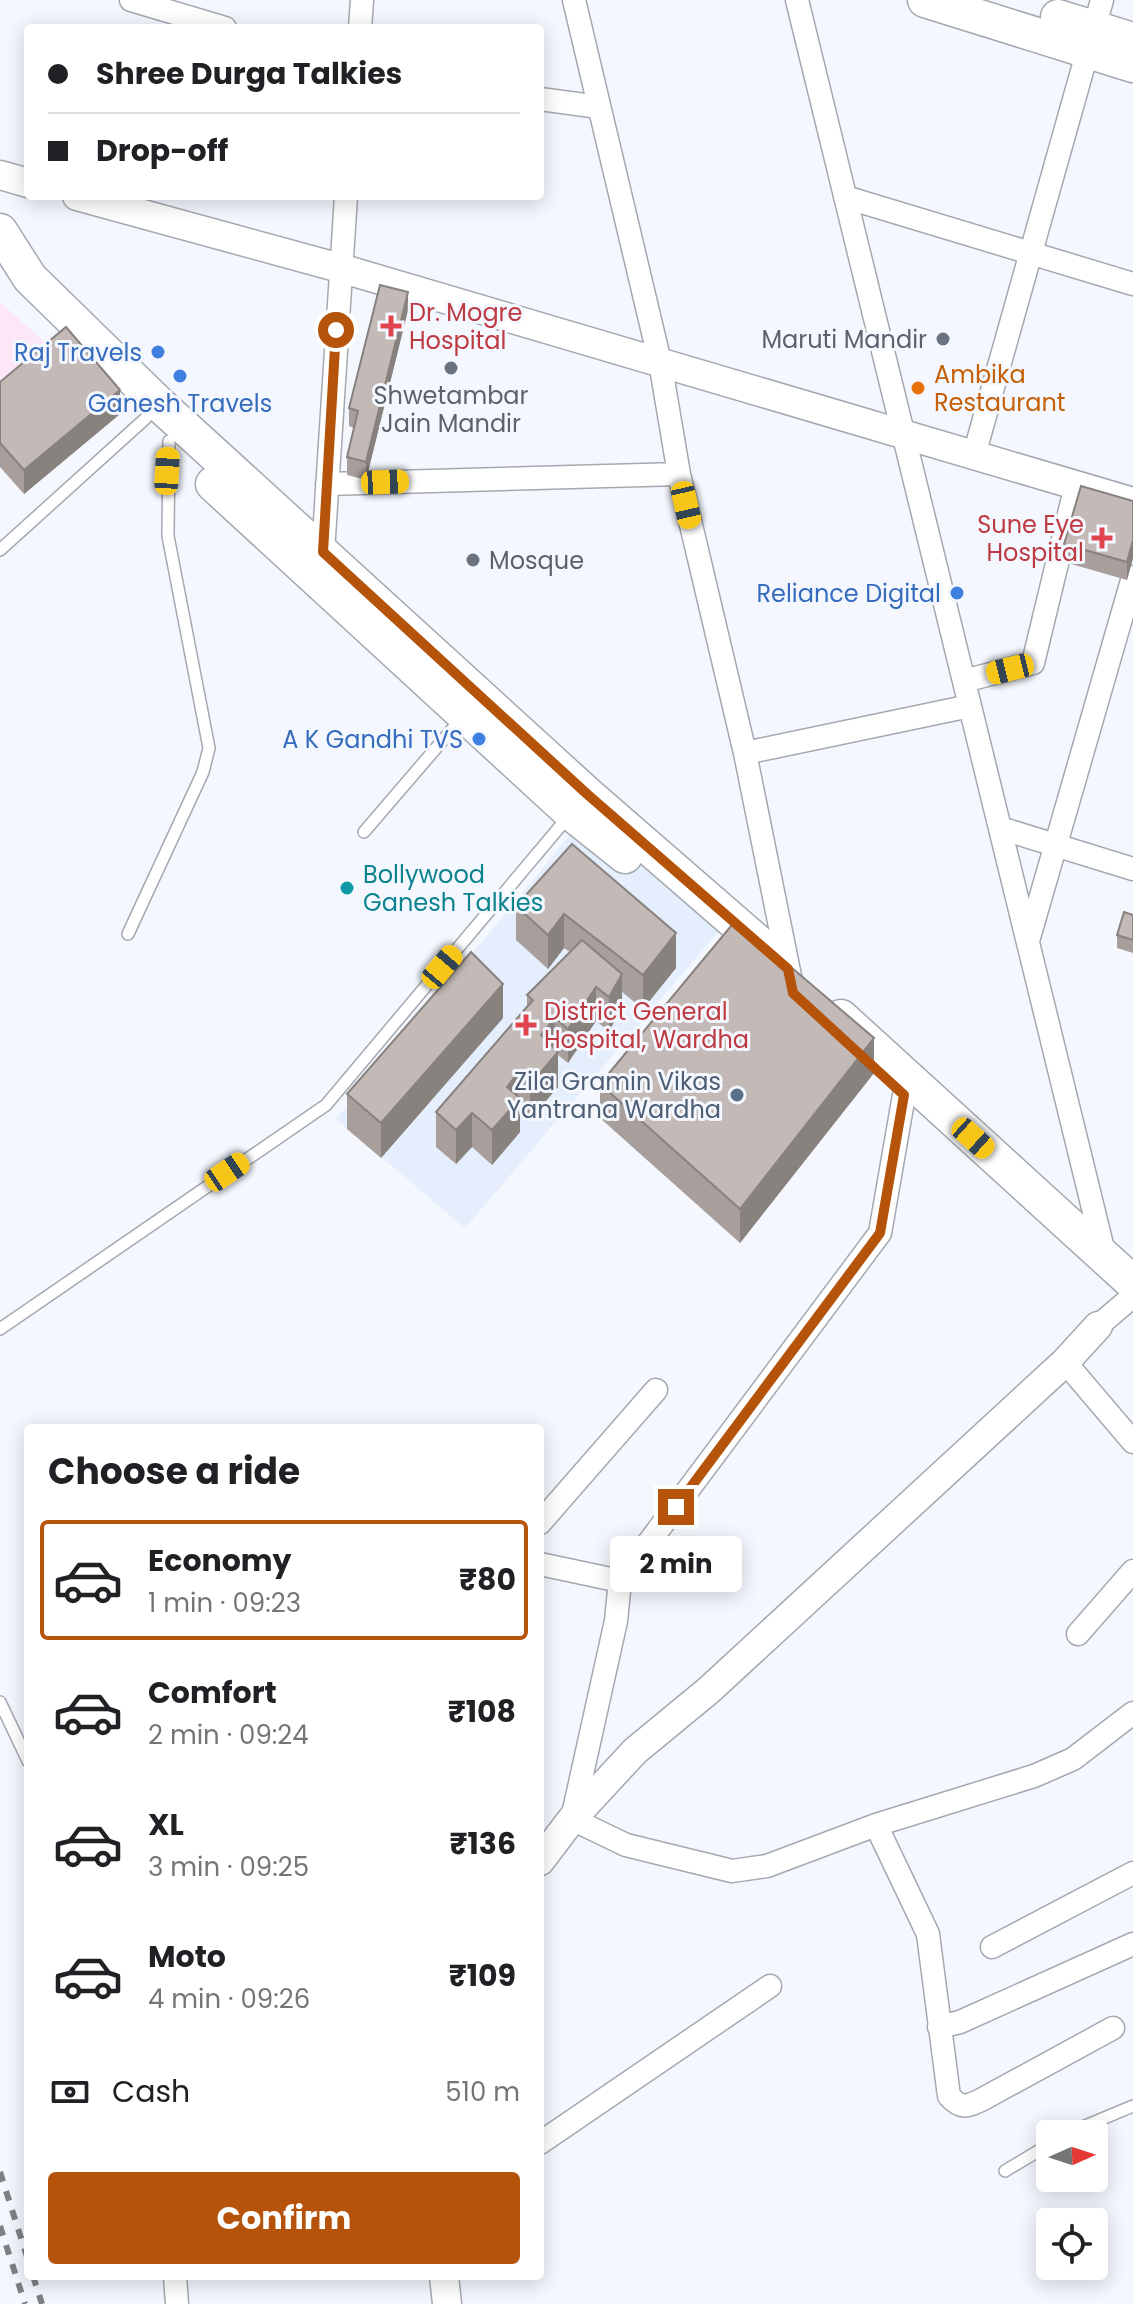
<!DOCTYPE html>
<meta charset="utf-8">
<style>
:root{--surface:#fff;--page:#f6f6f6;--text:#202124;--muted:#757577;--line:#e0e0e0;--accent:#b45309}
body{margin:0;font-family:Poppins,sans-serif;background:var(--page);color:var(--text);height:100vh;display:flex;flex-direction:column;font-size:30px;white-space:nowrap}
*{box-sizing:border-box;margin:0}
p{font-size:26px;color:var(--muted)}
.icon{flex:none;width:44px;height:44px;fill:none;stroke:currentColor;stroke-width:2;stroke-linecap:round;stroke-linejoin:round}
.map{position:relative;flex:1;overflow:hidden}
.drawer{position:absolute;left:24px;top:1424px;width:520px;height:856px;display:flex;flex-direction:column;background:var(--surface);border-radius:8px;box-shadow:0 4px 20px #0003}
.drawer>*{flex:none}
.banner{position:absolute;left:24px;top:24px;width:520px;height:176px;border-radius:8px;box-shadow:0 4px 20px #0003;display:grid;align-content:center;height:176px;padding:0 24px;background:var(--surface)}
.needle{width:52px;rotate:87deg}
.buttons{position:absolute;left:1036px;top:2120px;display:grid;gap:16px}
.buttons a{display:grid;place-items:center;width:72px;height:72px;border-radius:8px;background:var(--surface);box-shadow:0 4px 20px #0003;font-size:40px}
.end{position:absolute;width:36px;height:36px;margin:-18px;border:10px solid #b45309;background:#fff;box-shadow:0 0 0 4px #fff}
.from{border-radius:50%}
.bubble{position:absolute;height:56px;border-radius:8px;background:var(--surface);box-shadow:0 4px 20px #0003;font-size:26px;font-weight:700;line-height:56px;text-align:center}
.car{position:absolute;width:24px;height:48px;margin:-24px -12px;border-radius:10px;box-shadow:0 0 6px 2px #0007;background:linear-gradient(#f5c518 24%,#345 0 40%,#f5c518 0 76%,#345 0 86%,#f5c518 0)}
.banner b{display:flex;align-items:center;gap:28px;height:76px;font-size:30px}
.banner b+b{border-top:2px solid var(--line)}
.banner i{width:20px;height:20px;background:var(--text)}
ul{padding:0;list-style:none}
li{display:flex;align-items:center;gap:24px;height:120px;margin:0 16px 12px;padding:0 8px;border:4px solid transparent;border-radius:8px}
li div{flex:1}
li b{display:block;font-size:30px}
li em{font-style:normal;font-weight:700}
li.on{border-color:var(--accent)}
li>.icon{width:72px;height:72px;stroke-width:1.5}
h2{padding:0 24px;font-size:36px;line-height:96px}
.pay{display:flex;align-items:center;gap:20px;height:88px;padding:0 24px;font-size:30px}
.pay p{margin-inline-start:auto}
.primary-button{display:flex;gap:16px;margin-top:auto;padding:16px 24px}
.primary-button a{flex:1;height:92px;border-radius:8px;background:var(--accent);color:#fff;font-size:32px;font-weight:700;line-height:92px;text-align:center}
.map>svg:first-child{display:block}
.built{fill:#e4eefc}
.education{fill:#fbe7f6}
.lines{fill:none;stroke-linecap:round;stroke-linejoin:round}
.service-casing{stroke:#a4a9b0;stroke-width:14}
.minor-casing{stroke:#a4a9b0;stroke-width:25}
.tertiary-casing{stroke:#a4a9b0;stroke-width:31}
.primary-casing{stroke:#a4a9b0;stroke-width:37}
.service{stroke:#fff;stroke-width:11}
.minor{stroke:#fff;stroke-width:22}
.tertiary{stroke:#fff;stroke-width:28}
.primary{stroke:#fff;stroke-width:34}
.rail{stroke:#7d8085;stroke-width:6;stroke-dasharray:10 10;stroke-linecap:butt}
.wall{fill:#a89f9d}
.shaded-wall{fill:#88827f}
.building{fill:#c3b9b6;stroke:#88827f;stroke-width:2}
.route{stroke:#b45309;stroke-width:10}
.health-dot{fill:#e0444e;stroke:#f4f8fe;stroke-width:3}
.worship-dot{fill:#6b7280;stroke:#f4f8fe;stroke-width:3}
.shop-dot{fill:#3f7fe0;stroke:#f4f8fe;stroke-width:3}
.food-dot{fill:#e8710a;stroke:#f4f8fe;stroke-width:3}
.culture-dot{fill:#0f9aa8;stroke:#f4f8fe;stroke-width:3}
.service-dot{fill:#5c6f8a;stroke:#f4f8fe;stroke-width:3}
.labels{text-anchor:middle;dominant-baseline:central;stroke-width:6;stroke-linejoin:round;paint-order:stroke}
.health-label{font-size:24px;fill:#be3a42;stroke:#f4f8fe;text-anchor:start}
.worship-label{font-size:24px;fill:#5b616d;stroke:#f4f8fe;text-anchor:end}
.shop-label{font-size:24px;fill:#366cbe;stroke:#f4f8fe;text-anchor:end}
.food-label{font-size:24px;fill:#c56008;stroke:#f4f8fe;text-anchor:start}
.culture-label{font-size:24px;fill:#0d838f;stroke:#f4f8fe;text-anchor:start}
.service-label{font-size:24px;fill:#4e5e75;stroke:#f4f8fe;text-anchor:end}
</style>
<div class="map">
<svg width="1133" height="2304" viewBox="0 0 1133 2304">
<rect width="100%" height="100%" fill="#f4f8fe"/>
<path class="built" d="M588 813 719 931 465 1228 336 1119Z"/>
<path class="education" d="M0 302 60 356 0 406Z"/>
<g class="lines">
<g class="service-casing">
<path id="service" d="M0 550 146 418
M364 832 461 719
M128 934 203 772 209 748 168 536 169 441
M0 1329 326 1105 568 817
M0 1702 28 1761
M1066 2134 1133 2106
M1005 2171 1050 2144"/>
</g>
<g class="minor-casing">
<path id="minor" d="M131 0 225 28
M574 0 660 362 679 474 745 753 793 991
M797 0 1105 1257
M360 28 362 0
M540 99 599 107
M845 197 1133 284
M974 455 1102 0
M327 484 679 474
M323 552 346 196
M964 681 1033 663 1076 485
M745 753 970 706
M1000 828 1133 869
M1028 941 1133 577
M1098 1326 1133 1296
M1065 1362 1133 1442
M540 1523 656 1390
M540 1564 620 1581 616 1621 572 1819 626 1845 732 1871 767 1866 876 1825 1034 1776 1073 1759 1133 1713
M620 1581 880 1233 904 1095
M1078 1634 1133 1571
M876 1825 928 1934 949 2096C961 2109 966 2107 981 2100L1113 2028
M992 1947 1133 1873
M939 2027 960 2022 1133 1944
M540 2143 770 1986
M175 2276 177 2304"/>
</g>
<g class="tertiary-casing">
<path id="tertiary" d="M0 175 28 183
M77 196 340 268 1133 502
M540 1861 572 1819 635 1751 709 1690 1065 1362 1098 1326
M444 2276 447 2304"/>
</g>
<g class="primary-casing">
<path id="primary" d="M925 0 1133 65
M1058 17 1133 40
M0 231 30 278 159 404 587 794 769 952
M213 484 571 813 625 856
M841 1017 1133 1283"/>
</g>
<use href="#service" class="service"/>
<use href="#minor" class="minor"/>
<use href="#tertiary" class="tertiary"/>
<use href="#primary" class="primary"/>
<path class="rail" d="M0 2172 28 2260
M0 2226 25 2304
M33 2276 42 2304"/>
</g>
<path class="wall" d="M408 310 366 480 347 475V457L354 428 349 426V408Z
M0 382 120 414 24 494 0 467Z
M1133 501V558L1127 580 1064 562V544Z
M572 844 676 968 643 1009 622 992V1008L609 1031 596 1021 568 1063 558 1055V1087L530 1119 520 1110V1132L492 1165 472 1147 456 1164 436 1147V1112L527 1006V995L570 952 564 948 548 969 516 940V906Z
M1133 915V953L1117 948V935Z
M503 1018 381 1158 347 1129V1094Z
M874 1073 740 1243 600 1118V1084Z"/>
<path class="shaded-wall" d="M408 292V310L366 480V462Z
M120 390V414L24 494V470Z
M1133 540V558L1127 580V562Z
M564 914V948L548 969V935Z
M676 933V968L643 1009V975Z
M622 974V1008L609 1031V997Z
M503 984V1018L381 1158V1123Z
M596 987V1021L568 1063V1029Z
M555 1018V1053L541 1035Z
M874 1038V1073L740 1243V1209Z
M558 1052V1087L530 1119V1085Z
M517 1074V1101L520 1098V1132L492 1165V1130L507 1087Z
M472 1113V1147L456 1164V1130Z"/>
<path class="building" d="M380 285 408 292 366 462 347 457 358 411 349 408Z
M66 327 120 390 24 470 0 443V382Z
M1081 486 1133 501V540L1127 562 1064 544Z
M572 844 676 933 643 975 564 914 548 935 516 906Z
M1124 912 1133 915V940L1117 935Z
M736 920 874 1038 740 1209 600 1084Z
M582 940 622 974 609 997 596 987 568 1029 555 1018 541 1035 558 1052 530 1085 517 1074 507 1087 520 1098 492 1130 472 1113 456 1130 436 1112 533 1000 527 995Z
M471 952 503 984 381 1123 347 1094Z"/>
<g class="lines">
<path class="route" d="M336 330 323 552 587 794 788 969 793 993 904 1095 880 1233 676 1507"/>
</g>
<g class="health-dot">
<path d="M387 314h8v8h8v8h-8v8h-8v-8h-8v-8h8z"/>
<path d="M1098 526h8v8h8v8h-8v8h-8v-8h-8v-8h8z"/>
<path d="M522 1013h8v8h8v8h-8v8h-8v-8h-8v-8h8z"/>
</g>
<g class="worship-dot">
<circle cx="943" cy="339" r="8"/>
<circle cx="451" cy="368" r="8"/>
<circle cx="473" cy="560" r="8"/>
</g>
<g class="shop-dot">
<circle cx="158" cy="352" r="8"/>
<circle cx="180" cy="376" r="8"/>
<circle cx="957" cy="593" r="8"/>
<circle cx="479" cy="739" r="8"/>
</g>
<circle class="food-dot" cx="918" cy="388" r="8"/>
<circle class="culture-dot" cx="347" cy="888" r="8"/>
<circle class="service-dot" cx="737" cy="1095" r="8"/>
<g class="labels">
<g class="health-label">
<text x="409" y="312">Dr. Mogre<tspan x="409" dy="28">Hospital</tspan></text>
<text x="1084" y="524" text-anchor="end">Sune Eye<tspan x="1084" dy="28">Hospital</tspan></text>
<text x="544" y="1011">District General<tspan x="544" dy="28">Hospital, Wardha</tspan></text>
</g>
<g class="worship-label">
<text x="927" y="339">Maruti Mandir</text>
<text x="451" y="395" text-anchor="middle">Shwetambar<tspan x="451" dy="28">Jain Mandir</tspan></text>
<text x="489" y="560" text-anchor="start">Mosque</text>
</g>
<g class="shop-label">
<text x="142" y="352">Raj Travels</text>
<text x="180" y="403" text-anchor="middle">Ganesh Travels</text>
<text x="941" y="593">Reliance Digital</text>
<text x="463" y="739">A K Gandhi TVS</text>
</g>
<g class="food-label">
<text x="934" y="374">Ambika<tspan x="934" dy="28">Restaurant</tspan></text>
</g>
<g class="culture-label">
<text x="363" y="874">Bollywood<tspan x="363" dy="28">Ganesh Talkies</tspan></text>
</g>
<g class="service-label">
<text x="721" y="1081">Zila Gramin Vikas<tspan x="721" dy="28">Yantrana Wardha</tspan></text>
</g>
</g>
</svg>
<div class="buttons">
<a><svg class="needle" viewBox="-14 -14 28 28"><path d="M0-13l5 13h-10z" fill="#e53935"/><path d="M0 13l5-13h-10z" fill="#757577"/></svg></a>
<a><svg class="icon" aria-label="locate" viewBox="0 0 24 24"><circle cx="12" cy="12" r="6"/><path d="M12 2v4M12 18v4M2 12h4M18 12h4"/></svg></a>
</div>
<i class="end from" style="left:336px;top:330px"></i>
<i class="end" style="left:676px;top:1507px"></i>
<div class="bubble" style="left:610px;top:1536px;width:132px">2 min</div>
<i class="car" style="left:167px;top:471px;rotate:3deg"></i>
<i class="car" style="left:385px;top:482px;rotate:88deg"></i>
<i class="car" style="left:686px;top:505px;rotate:167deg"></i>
<i class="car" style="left:1010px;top:669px;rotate:256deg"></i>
<i class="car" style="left:442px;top:967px;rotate:40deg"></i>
<i class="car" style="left:973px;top:1138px;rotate:132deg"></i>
<i class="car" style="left:227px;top:1172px;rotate:56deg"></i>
<div class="banner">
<b><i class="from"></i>Shree Durga Talkies</b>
<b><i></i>Drop-off</b>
</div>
<section class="drawer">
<h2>Choose a ride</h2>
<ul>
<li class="on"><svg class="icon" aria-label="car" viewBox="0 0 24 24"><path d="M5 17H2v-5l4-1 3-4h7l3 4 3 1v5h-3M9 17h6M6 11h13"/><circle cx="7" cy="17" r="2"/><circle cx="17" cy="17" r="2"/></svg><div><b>Economy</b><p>1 min · 09:23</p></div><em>₹80</em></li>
<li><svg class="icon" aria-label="car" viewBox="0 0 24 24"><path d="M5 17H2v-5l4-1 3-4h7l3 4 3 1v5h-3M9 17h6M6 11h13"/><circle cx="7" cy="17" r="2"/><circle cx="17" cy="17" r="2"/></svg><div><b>Comfort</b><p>2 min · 09:24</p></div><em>₹108</em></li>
<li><svg class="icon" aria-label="car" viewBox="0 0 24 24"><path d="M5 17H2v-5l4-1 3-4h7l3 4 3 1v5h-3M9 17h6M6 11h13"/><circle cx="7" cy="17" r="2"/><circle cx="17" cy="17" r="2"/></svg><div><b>XL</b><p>3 min · 09:25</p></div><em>₹136</em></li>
<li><svg class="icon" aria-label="car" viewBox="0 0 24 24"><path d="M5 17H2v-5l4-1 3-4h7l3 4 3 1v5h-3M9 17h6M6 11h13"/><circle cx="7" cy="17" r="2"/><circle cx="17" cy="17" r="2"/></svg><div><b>Moto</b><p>4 min · 09:26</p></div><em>₹109</em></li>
</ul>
<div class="pay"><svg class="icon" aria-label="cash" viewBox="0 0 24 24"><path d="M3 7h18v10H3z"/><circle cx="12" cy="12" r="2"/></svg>Cash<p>510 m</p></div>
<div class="primary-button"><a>Confirm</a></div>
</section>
</div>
